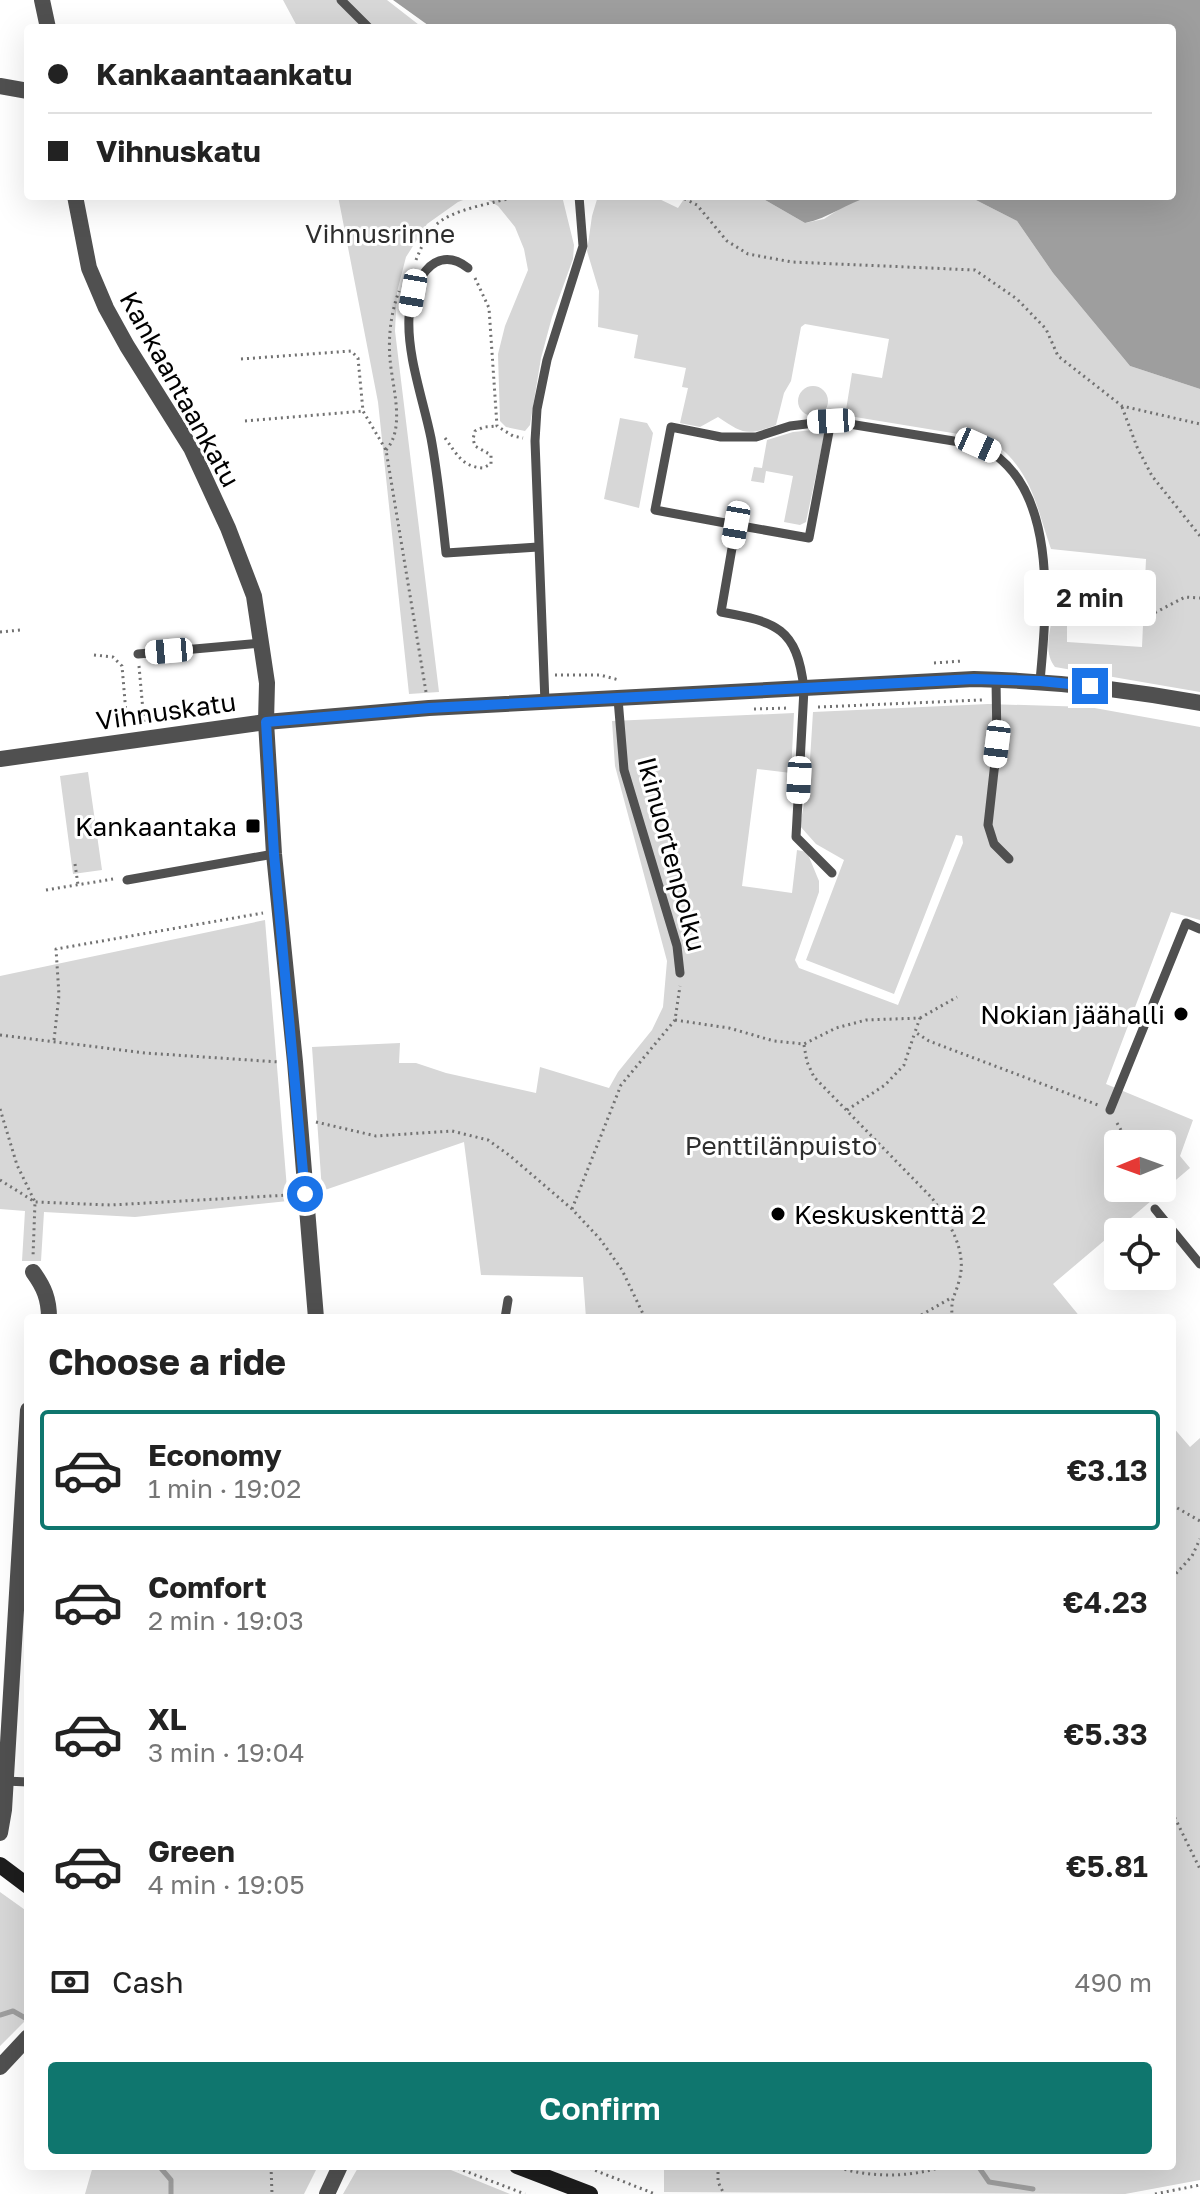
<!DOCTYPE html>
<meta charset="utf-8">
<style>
:root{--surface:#fff;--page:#f6f6f6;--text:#222;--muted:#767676;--line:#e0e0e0;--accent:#0f766e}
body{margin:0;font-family:"Golos Text",sans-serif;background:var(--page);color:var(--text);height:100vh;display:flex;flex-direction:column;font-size:30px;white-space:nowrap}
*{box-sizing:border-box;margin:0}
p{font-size:26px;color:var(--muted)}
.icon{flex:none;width:44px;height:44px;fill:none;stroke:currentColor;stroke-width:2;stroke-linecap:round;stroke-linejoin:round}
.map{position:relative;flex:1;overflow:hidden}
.drawer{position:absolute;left:24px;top:1314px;width:1152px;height:856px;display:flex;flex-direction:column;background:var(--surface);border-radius:8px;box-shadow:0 8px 32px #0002}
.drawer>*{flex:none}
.guide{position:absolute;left:24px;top:24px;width:1152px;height:176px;border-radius:8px;box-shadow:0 8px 32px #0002;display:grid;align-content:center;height:176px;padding:0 24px;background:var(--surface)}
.needle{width:52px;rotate:269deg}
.fabs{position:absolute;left:1104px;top:1130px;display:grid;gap:16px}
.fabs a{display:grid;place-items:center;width:72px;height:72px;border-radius:8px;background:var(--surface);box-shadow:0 8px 32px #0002;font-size:40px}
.end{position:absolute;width:36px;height:36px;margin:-18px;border:10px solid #1a73e8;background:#fff;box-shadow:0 0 0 4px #fff}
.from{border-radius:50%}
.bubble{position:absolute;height:56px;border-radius:8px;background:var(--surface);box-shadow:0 8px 32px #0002;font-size:26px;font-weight:600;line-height:56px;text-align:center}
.car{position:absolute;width:24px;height:48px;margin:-24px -12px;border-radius:10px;box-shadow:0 0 6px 2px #0007;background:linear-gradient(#fff 24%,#345 0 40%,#fff 0 76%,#345 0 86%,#fff 0)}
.guide b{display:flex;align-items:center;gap:28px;height:76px;font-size:30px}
.guide b+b{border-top:2px solid var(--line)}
.guide i{width:20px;height:20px;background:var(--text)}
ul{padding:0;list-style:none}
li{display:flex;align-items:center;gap:24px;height:120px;margin:0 16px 12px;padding:0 8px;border:4px solid transparent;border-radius:8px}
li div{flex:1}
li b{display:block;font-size:30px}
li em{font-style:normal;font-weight:600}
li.selected{border-color:var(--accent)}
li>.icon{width:72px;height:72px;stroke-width:1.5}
h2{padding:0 24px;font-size:36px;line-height:96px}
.pay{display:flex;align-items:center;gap:20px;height:88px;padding:0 24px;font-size:30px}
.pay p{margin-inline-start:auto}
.primary-button{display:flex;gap:16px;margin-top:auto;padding:16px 24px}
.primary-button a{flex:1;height:92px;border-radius:8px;background:var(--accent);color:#fff;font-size:32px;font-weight:600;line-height:92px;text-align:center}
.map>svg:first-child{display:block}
.green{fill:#d7d7d7;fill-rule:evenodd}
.water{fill:#9e9e9e}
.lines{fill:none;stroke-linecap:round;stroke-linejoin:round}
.stream{stroke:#9e9e9e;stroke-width:5}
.path{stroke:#727272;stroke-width:3;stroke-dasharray:2 4;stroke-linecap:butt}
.service{stroke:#505050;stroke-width:9}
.minor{stroke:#505050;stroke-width:16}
.tertiary{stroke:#505050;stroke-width:16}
.secondary{stroke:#1d1d1d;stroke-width:16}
.route{stroke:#1a73e8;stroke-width:10}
.poi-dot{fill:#000;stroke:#fff;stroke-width:3}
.labels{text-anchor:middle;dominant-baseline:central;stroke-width:6;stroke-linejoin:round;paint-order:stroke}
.park-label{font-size:26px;fill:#2e2e2e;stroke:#fff}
.street-label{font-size:26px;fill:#000;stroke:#fff}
.poi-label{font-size:26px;fill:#000;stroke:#fff;text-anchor:end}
</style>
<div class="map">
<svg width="1200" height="2194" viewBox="0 0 1200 2194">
<rect width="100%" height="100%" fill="#fff"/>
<path class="green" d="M283 0H387L423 28H298Z
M338 196H562L574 245 573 259 552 317 541 358 530 425 525 431 506 427 500 421 498 354 505 326 528 270 524 249 515 227 498 206 485 198 471 197 458 202 427 224 406 257 397 292 395 331 439 692 409 694 378 402Z
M598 196H653L678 208 686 196H758L805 223 824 219 849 203 871 196H968L1017 221 1053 273 1130 366 1200 389V692L1055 667C1044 653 1049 635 1052 619L1067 621V642L1142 647 1146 559 1051 549C1035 503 1032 469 989 439L849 416 846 410 852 373 882 378 889 339 805 324 801 327 791 381 784 393 776 425C747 436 743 434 718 417L700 427 680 423 688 388 682 387 686 368 634 358 638 335 598 327 599 291 587 251 592 216Z
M798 401a15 15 0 1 1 30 0a15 15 0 1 1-30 0Z
M620 418 647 423 653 433 639 508 604 499Z
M823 429 825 432 806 522 800 525 784 522 793 476 766 471 764 483 751 481 754 467 762 468 767 440 793 432Z
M988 704 1089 707 1200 727V920L1171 912 1106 1084 1193 1120 1180 1156 1190 1168 1053 1284 1081 1318H586L583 1277 481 1275 464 1142 322 1191 312 1047 400 1043 399 1063H416L446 1073 536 1093 540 1067 609 1088 618 1072 652 1030 663 1007 667 961 615 766 612 721 794 713 791 773 757 769 742 886 792 893 797 850 807 852 819 881V892L795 960 799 968 898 1005 963 843 962 836 956 835 894 994 806 960 844 860 816 844 800 826 809 776 813 712ZM1118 1144H1162V1188H1118Z
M88 772 102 870 73 874 60 776Z
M265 920 288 1201 135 1217 44 1212 41 1261H22L25 1211 0 1209V976Z
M1172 1426 1190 1447 1200 1438V2180L1125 2194 664 2192V2166H1172Z
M0 1892 28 1912V2018L0 2046Z
M93 2166H318L304 2194H85Z
M359 2166H441L510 2194H343Z"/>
<path class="water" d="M393 0H1200V389L1130 366 1053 273 1017 221 968 196H1172V28H432Z
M758 196H871C847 203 829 218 805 223Z"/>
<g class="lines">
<path class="stream" d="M0 2015 13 2011 27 2019
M159 2166 171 2180V2194
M978 2166 989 2182 1033 2189"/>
<path class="path" d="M679 196 697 205 727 241 748 254 792 262 975 270 1017 299 1046 329 1058 356 1122 406 1200 424
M416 260C421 248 426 236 435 226 450 209 496 203 518 196
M475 278 489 308 497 426 513 436 523 438
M241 359 351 351 358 358 363 411 386 450 426 692
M1122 407 1137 447 1152 476 1200 536
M245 421 363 411
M445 438C456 453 462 467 483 468L491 464V455L475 446 473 439 475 431 484 427 497 426
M386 450C406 428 392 386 390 359 388 337 391 312 399 291
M1139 621 1185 597 1200 598
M0 632 21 630
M94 655 113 657 122 666 127 725
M934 663 962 661
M139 666 144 722
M555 675H600L619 680
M818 707 982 700
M754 709 790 708
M75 864 78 885
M46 890 113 879
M920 1018 957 997
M675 1020 729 1028 774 1041 804 1044 836 1028 866 1020 920 1018 915 1032 929 1041 1098 1105
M0 1035 145 1053 279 1062
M54 1040 59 995 56 949 263 913
M804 1045 807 1062 814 1077 932 1198C949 1222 968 1251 959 1281 954 1300 951 1295 952 1318
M0 1109 17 1165 35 1202 33 1257
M847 1110 885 1085 904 1065 915 1032
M316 1122 376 1136 452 1131 488 1140 509 1155 572 1209 600 1239 622 1270 645 1318
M1117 1123 1129 1144
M0 1180 35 1202 111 1205 289 1195
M1153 1188V1197
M572 1209 621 1085 675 1020 680 986
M916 1318 951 1298
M1172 1505 1200 1521
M1172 1578 1192 1556 1200 1539
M1172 1812 1200 1869
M271 2166 272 2194
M452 2166 525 2194
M584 2166 655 2194
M718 2166V2182L724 2194
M833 2166C870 2178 908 2178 945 2166
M1155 2194 1200 2185"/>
<path class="service" d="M341 0 369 28
M468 268C433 241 411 285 409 317 407 356 423 399 431 438 438 476 442 515 446 553L538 547
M736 525 809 538 831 421
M138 654 261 643
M996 680 997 744 988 825 994 844 1009 859
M618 699 624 770 677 946 680 973
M545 703 535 441 537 409 547 360 583 246 579 196
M832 873 796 837 804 689C797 627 776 622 721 612L736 525 655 510 671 427 721 437H756L790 426 831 421 978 445C1059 481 1047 607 1040 681
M127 880 274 854
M1110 1110 1186 923 1200 929
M1155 1209 1200 1264
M505 1318 508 1300
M5 1781 28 1782"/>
<path class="minor" d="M42 0 48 28
M0 86 28 91
M75 196 89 268 106 308 127 346 191 448 228 528 254 596 267 683 266 722 274 854 295 1062 316 1318
M33 1272C44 1287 49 1299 49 1318
M0 1833 4 1810 28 1410
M0 2067 28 2037"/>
<path class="tertiary" d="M0 759 266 722 429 708 974 679C1050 681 1125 689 1200 703
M327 2194 340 2166"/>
<path class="secondary" d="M0 1865 28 1886
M517 2166 590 2194"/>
</g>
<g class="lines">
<path class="route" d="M305 1194 274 854 266 722 429 708 974 679 1040 681 1090 686"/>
</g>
<g class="poi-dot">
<rect x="245" y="818" width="16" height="16" rx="4"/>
<circle cx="1181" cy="1014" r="8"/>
<circle cx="778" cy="1214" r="8"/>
</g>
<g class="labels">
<g class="park-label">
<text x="380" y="233">Vihnusrinne</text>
<text x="781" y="1145">Penttilänpuisto</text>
</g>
<g class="street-label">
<text transform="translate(180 389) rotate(61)">Kankaantaankatu</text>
<text transform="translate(166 711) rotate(-8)">Vihnuskatu</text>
<text transform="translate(672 854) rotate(75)">Ikinuortenpolku</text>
</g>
<g class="poi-label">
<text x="237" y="826">Kankaantaka</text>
<text x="1165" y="1014">Nokian jäähalli</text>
<text x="794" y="1214" text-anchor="start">Keskuskenttä 2</text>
</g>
</g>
</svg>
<div class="fabs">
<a><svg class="needle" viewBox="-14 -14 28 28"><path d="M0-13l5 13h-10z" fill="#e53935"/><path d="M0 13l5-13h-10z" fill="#767676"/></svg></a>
<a><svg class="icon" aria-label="locate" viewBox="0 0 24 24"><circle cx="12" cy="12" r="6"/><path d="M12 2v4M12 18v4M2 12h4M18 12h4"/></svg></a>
</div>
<i class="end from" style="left:305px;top:1194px"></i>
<i class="end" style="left:1090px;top:686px"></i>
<div class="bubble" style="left:1024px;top:570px;width:132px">2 min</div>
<i class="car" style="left:413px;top:293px;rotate:190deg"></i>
<i class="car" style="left:831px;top:421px;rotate:267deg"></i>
<i class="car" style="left:978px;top:445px;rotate:114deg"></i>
<i class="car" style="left:736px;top:525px;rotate:190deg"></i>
<i class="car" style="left:169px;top:651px;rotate:265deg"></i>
<i class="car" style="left:997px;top:744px;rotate:187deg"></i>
<i class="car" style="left:799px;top:780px;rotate:183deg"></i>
<div class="guide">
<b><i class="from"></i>Kankaantaankatu</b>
<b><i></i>Vihnuskatu</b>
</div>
<section class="drawer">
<h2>Choose a ride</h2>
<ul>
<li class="selected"><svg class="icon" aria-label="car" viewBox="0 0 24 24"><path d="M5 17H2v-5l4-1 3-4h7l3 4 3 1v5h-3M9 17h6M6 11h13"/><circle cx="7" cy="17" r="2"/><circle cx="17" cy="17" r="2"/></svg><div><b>Economy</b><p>1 min · 19:02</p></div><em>€3.13</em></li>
<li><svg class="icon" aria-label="car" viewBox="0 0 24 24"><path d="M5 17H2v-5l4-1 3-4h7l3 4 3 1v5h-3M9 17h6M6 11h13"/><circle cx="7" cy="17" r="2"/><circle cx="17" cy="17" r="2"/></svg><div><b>Comfort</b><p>2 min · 19:03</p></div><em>€4.23</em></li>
<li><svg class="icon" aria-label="car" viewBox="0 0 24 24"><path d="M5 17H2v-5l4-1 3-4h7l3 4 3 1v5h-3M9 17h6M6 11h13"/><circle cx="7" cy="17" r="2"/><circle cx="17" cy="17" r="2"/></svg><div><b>XL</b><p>3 min · 19:04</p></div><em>€5.33</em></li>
<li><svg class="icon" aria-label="car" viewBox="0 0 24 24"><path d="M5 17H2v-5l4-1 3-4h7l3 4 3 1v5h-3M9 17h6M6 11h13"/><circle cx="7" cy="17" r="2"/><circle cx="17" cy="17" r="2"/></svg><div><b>Green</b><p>4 min · 19:05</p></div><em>€5.81</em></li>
</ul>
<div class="pay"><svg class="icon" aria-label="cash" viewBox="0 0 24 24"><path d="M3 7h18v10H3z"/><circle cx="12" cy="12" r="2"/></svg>Cash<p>490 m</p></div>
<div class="primary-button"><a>Confirm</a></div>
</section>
</div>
